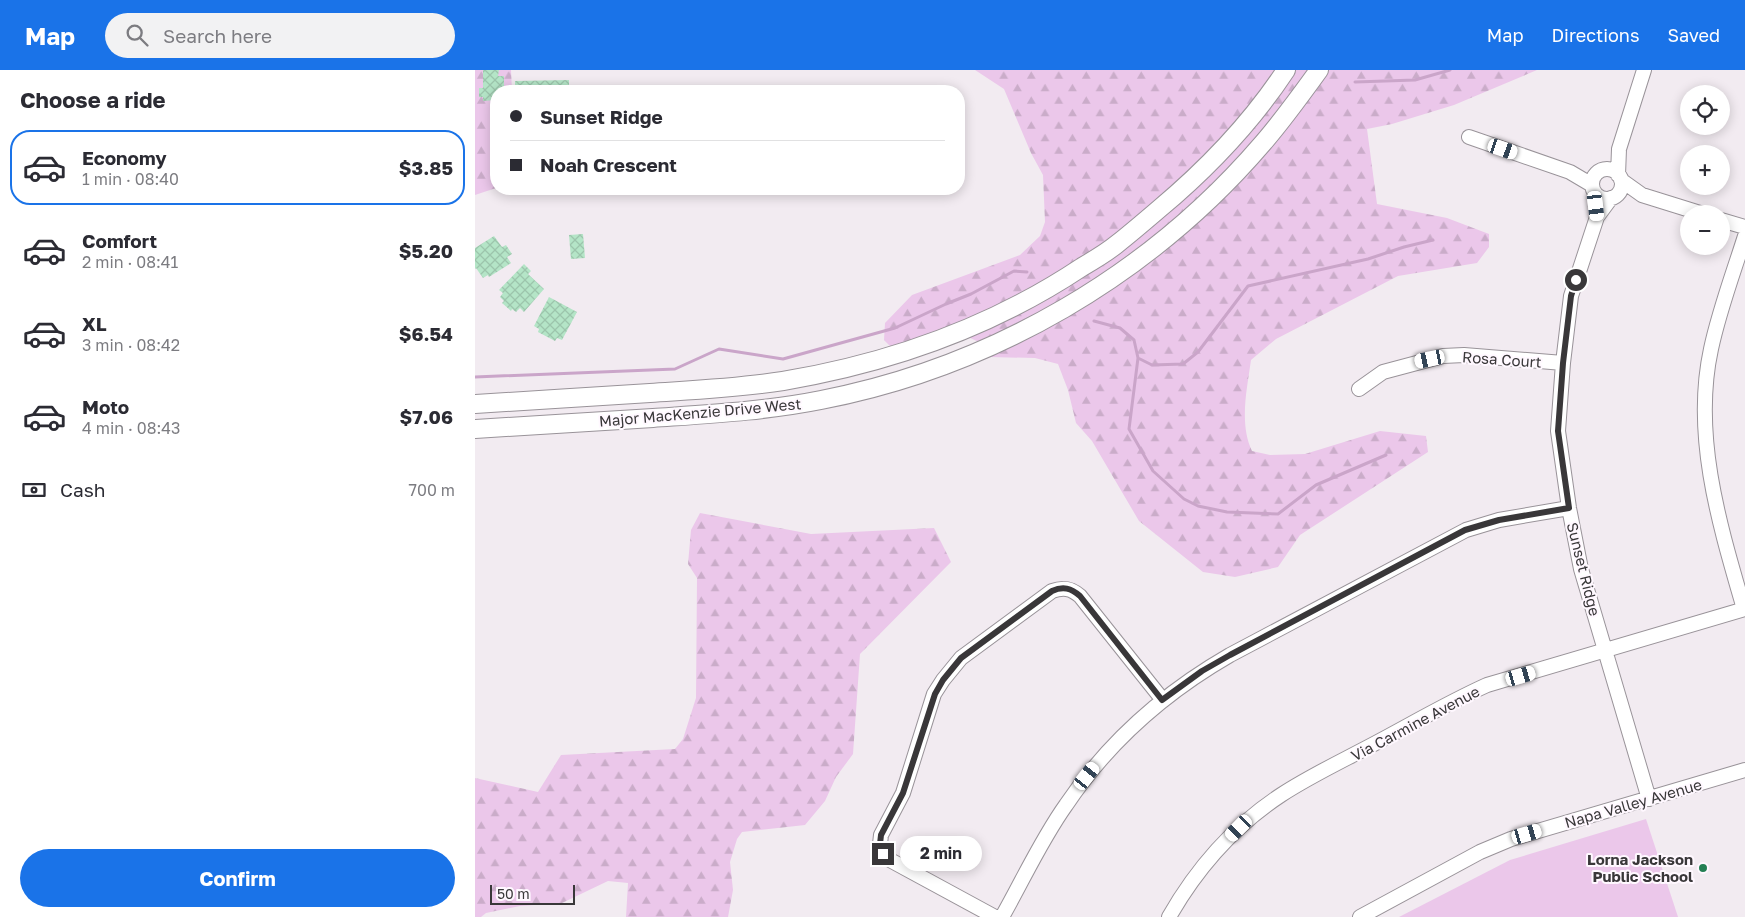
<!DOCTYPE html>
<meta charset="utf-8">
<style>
:root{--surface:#fff;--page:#f2f2f3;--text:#2b2b33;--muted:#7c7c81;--line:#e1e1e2;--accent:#1a73e8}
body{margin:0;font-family:"Golos Text",sans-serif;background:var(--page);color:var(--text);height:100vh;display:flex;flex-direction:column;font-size:19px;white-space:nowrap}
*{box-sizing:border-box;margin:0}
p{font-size:16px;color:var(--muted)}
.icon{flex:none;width:28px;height:28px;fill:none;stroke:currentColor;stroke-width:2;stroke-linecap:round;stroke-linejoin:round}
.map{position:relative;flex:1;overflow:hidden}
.drawer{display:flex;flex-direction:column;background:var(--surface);width:475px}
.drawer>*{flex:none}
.hud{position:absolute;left:15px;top:15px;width:475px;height:110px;border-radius:20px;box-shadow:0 2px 12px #0003;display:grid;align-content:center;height:110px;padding:0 20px;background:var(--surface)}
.buttons{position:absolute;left:1205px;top:15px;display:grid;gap:10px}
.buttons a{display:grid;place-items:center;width:50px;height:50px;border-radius:50%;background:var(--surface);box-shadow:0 2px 12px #0003;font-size:25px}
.scale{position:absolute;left:15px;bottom:12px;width:85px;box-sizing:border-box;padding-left:5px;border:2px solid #393739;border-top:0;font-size:14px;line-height:18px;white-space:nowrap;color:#393739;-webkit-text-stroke:4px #fff8ff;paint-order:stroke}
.end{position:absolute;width:22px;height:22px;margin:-11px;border:6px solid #393739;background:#fff;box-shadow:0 0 0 2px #fff}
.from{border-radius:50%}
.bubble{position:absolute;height:35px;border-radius:18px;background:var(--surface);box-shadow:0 2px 12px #0003;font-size:16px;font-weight:700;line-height:35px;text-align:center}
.car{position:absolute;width:15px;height:30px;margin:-15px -8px;border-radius:6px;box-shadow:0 0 4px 1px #0007;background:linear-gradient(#fff 24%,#345 0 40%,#fff 0 76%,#345 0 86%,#fff 0)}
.hud b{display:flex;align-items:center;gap:18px;height:48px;font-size:19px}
.hud b+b{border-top:1px solid var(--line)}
.hud i{width:12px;height:12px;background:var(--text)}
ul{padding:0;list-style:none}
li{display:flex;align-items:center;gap:15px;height:75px;margin:0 10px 8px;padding:0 10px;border:2px solid transparent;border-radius:20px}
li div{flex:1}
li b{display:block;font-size:19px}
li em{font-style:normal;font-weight:700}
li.active{border-color:var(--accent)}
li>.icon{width:45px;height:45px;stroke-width:1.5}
h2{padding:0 20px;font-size:22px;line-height:60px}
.pay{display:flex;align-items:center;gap:12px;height:55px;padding:0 20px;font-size:19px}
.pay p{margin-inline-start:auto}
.primary-button{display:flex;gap:10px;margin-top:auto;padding:10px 20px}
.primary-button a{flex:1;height:58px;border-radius:30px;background:var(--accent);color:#fff;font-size:20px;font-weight:700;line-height:58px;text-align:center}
header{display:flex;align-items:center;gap:30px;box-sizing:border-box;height:70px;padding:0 25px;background:var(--accent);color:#fff}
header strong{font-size:24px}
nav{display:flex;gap:28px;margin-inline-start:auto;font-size:18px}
.search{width:350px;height:45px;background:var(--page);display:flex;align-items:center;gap:12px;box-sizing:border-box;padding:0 18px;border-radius:28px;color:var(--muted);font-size:19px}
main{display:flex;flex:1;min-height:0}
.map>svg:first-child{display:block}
.forest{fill:url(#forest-firs)}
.park{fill:#ebc7ea}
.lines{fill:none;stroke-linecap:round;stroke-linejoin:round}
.stream{stroke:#caa5c9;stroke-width:3}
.building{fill:url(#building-cross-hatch)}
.minor-casing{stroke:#999399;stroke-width:16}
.major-casing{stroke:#999399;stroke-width:20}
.minor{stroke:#fff;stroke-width:14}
.major{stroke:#fff;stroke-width:18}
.route{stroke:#393739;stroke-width:6}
.poi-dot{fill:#247f54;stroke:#fff8ff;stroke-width:2}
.labels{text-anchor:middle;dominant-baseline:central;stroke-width:4;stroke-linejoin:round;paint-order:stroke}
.street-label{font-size:15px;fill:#393739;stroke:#fff8ff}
.poi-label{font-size:15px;font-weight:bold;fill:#393739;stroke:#fff8ff;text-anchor:end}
</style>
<header>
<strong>Map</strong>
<div class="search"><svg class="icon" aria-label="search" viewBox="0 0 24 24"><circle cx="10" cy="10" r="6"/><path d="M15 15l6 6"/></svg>Search here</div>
<nav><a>Map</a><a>Directions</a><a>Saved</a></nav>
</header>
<main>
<section class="drawer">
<h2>Choose a ride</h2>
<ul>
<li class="active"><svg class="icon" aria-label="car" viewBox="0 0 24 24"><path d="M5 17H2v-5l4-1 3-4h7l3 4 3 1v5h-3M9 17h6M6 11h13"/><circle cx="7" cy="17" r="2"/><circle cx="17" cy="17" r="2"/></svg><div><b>Economy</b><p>1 min · 08:40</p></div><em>$3.85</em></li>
<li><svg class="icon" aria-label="car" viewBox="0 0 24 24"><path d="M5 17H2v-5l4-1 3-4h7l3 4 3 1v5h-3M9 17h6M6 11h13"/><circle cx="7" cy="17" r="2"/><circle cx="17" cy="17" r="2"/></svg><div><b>Comfort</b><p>2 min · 08:41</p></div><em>$5.20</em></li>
<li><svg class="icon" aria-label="car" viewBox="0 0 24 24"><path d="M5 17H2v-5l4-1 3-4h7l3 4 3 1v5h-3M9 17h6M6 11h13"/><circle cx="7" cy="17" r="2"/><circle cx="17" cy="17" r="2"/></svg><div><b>XL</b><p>3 min · 08:42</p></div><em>$6.54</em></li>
<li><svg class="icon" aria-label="car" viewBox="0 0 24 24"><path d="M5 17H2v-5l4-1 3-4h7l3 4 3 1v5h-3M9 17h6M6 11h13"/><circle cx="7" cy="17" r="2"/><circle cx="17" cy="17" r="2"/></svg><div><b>Moto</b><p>4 min · 08:43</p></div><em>$7.06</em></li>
</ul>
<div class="pay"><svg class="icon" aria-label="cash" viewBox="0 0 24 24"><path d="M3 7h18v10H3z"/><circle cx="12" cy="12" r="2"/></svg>Cash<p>700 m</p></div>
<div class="primary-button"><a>Confirm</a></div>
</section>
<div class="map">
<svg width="1270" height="847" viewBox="0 0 1270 847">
<defs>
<pattern id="forest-firs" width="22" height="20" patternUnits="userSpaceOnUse" patternTransform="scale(1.25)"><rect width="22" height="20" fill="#ebc7ea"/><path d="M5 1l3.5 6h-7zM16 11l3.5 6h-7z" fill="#caacc9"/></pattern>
<pattern id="building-cross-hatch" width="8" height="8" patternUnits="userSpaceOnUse" patternTransform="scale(1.25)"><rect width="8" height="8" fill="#b4e5c7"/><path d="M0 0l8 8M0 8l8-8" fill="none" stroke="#9cc5ac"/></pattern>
</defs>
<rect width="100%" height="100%" fill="#f2ebf1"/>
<path class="forest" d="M0 0H36L37 21H21V118L0 125Z
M500 0H1062L979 35 917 54 892 59 902 134 972 148 1014 164V177L1002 193 923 206 801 269 776 290C772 319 764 354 777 381L795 385 830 384 905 361 951 366 953 382 825 465 803 497 760 507 728 502 664 451 617 371 601 353 593 320 583 294 560 288 514 287 506 273 489 265H458L416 277 409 270 410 253 437 225 545 185 565 166 570 152 568 105 556 83 529 19Z
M225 443 336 464 459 458 476 492 385 584 378 684 361 707 350 731 330 755 267 762 262 769 255 792 258 820 253 847H151L153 813 133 811 87 833 45 836 11 843 6 847H0V708L63 722 86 685 200 679 208 669 221 628 222 508 213 494 216 460Z"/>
<path class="park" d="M1171 749 1203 847H924L1035 790Z"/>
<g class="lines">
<path class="stream" d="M880 12 940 10 975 0
M619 251 645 258 659 270 663 288 654 359 678 401 709 429 723 436 752 442 803 444 841 415 911 385
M663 288 677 295 708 294 723 282 773 216 893 189 929 177 958 170
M0 307 200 299 244 279 308 289 420 258 471 234 496 224 539 201 552 202"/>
</g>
<path class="building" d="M8 0H24L23 6H29V21H21V30L8 31V27H4V18H8Z
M94 10V21H40V11Z
M108 164 110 188 96 189 94 165Z
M19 166 27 177 31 175 37 184 32 187 36 193 14 207 13 205 8 208 1 198 0 199V178Z
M49 194 56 201 53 204 69 219 49 242 45 238 41 242 37 239 36 241 27 233 29 231 25 227 28 223 24 220Z
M74 227 102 242 87 270 82 268 80 271 63 262 64 259 59 256Z"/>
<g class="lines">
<g class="minor-casing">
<path id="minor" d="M994 67 1095 102 1117 115
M1117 114a15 15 0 1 1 30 0a15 15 0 1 1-30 0Z
M1143 105 1144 79 1169 0
M1146 110 1167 125 1228 144
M1136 128 1122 147 1096 226 1088 293 1083 361 1094 438 1106 499 1174 729
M1246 150 1270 157
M884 319 908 302 968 286 989 285 1088 293
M1269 539C1245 456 1217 366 1236 279 1244 241 1258 204 1270 166
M520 847 415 790 408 784 405 774 406 765 428 723 459 624 468 610 486 588 577 521C588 517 596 518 605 526L687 629
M527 847C548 810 566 770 591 735 634 671 689 623 755 585L991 460 1024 450 1094 438
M694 847C722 798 759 756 806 725 835 706 867 691 897 675 935 655 972 633 1012 615L1270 539
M885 847 1005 782 1036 769 1270 700"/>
</g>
<g class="major-casing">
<path id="major" d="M0 334C58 330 117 327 175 323 219 320 264 318 308 311 415 293 517 257 607 197 619 190 631 183 642 174 656 163 670 151 684 139 733 98 776 53 811 0
M0 359C59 355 119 352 178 348 234 344 291 341 346 330 517 297 675 205 788 73 808 50 826 25 844 0"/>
</g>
<use href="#minor" class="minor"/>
<use href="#major" class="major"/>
</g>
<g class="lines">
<path class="route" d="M408 784 405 774 406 765 428 723 460 624 468 610 486 588 577 521C588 516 596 518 605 526L687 630 727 601 755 585 990 460 1024 450 1094 438 1083 361 1088 293 1096 226 1101 210"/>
</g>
<circle class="poi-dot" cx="1228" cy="798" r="5"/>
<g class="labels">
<g class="street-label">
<text transform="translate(1027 289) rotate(4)">Rosa Court</text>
<text transform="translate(225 342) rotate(-5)">Major MacKenzie Drive West</text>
<text transform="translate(1109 499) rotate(76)">Sunset Ridge</text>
<text transform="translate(940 653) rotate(-28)">Via Carmine Avenue</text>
<text transform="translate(1158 733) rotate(-16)">Napa Valley Avenue</text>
</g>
<g class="poi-label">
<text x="1218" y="789">Lorna Jackson<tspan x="1218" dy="17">Public School</tspan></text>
</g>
</g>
</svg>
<div class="buttons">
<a><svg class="icon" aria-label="locate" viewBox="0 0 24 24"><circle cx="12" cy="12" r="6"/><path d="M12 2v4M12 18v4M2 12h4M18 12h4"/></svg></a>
<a>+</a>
<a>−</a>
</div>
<div class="scale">50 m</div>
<i class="end from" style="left:1101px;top:210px"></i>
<i class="end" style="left:408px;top:784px"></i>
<div class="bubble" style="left:425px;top:766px;width:82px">2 min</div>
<i class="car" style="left:1028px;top:79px;rotate:109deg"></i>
<i class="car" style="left:1121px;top:136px;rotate:173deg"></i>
<i class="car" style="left:955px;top:289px;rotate:258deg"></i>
<i class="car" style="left:1046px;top:606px;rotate:74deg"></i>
<i class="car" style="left:612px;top:706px;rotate:38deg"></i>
<i class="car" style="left:764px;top:758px;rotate:225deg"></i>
<i class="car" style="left:1052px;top:764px;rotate:74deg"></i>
<div class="hud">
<b><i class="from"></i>Sunset Ridge</b>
<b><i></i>Noah Crescent</b>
</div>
</div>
</main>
